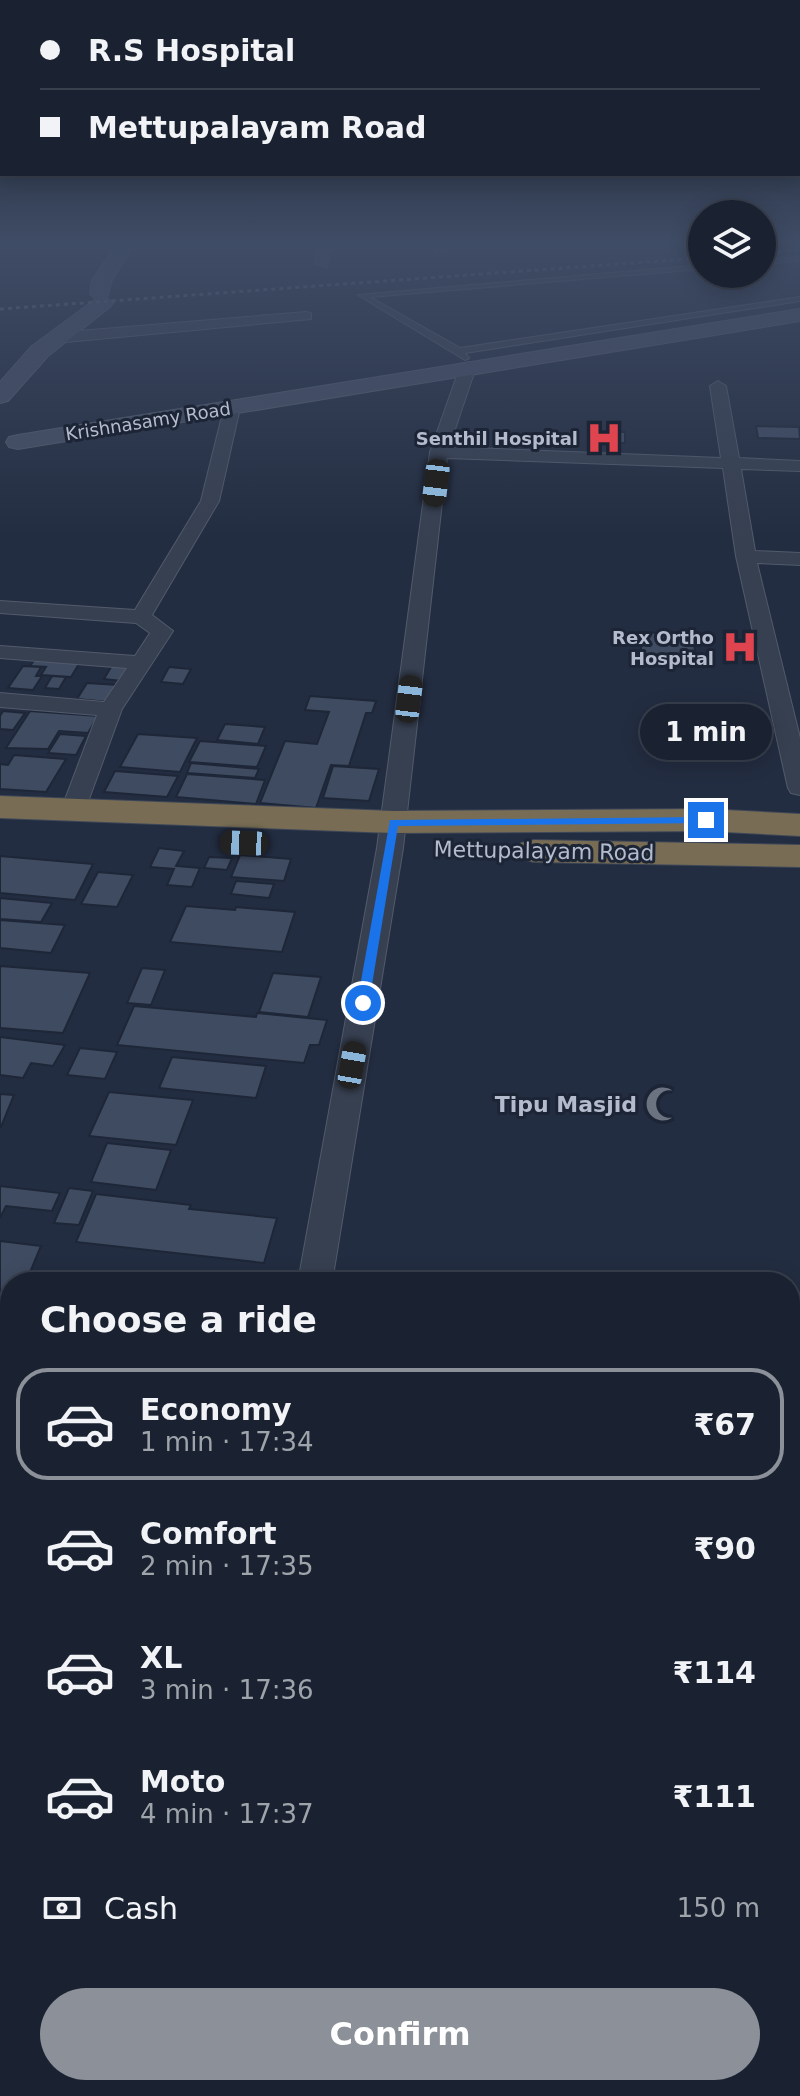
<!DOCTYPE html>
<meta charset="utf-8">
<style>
:root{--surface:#1a2231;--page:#272f3d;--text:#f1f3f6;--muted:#9fa4ab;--line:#383f4d;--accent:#8c9099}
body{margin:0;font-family:"DejaVu Sans",sans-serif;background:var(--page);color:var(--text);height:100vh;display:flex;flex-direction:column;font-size:30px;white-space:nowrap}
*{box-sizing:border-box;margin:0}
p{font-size:26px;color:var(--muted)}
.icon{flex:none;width:44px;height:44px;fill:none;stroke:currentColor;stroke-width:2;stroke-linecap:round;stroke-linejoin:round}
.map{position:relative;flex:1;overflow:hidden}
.details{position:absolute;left:0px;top:1272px;width:800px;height:824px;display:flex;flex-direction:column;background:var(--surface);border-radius:32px 32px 0 0;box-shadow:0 4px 20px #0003,0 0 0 2px var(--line)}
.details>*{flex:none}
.hud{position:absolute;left:0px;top:0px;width:800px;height:176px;box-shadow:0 4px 20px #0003,0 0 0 2px var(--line);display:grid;align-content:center;height:176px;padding:0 40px;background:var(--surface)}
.tools{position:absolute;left:688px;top:200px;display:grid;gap:16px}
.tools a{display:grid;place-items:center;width:88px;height:88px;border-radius:50%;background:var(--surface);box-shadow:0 4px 20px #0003,0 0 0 2px var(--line);font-size:40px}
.end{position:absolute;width:36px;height:36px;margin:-18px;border:10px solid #1a73e8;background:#fff;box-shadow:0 0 0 4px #fff}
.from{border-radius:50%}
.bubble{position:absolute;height:56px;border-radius:28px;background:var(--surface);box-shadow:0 4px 20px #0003,0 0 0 2px var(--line);font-size:26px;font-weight:700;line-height:56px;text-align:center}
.car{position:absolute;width:24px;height:48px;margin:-24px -12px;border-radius:10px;box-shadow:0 0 6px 2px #0007;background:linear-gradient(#222 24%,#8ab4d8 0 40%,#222 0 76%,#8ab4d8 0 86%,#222 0)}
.hud b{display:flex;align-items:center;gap:28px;height:76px;font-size:30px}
.hud b+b{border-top:2px solid var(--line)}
.hud i{width:20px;height:20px;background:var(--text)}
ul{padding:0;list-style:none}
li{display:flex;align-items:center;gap:24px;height:112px;margin:0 16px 12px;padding:0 24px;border:4px solid transparent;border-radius:32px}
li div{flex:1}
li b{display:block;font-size:30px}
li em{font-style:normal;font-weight:700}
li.on{border-color:var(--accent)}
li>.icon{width:72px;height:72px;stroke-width:1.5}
h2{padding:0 40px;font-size:36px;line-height:96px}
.pay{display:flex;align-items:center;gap:20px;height:88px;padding:0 40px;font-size:30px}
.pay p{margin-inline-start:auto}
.primary-button{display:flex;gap:16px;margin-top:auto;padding:16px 40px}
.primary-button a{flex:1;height:92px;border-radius:48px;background:var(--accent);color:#fff;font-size:32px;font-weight:700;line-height:92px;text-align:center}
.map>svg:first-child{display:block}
.building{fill:#3f4b61;stroke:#1e2738;stroke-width:2}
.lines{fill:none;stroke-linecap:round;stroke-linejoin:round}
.lane-casing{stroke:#525b6c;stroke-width:2}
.street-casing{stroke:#525b6c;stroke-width:2}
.secondary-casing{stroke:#525b6c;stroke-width:2}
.highway-casing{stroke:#3f4859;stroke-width:2}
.lane{fill:#374051;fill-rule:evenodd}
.street{fill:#374051;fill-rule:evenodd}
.secondary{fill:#454e64;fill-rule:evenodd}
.highway{fill:#786d54;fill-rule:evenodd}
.rail{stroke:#596378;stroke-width:3;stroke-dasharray:4 4;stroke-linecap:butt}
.route{fill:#1a73e8}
.labels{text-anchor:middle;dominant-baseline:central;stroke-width:6;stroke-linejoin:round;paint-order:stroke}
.far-street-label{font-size:18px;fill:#b4bbcc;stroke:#1c2536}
.far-poi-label{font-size:18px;font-weight:bold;fill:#b4bbcc;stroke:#1c2536;text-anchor:end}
.street-label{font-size:22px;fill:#b4bbcc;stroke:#1c2536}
.poi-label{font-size:22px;font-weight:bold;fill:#b4bbcc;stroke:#1c2536;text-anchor:end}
</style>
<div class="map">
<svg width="800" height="2096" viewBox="0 0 800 2096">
<rect width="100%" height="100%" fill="#232d41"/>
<path class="building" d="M756 426 799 427 800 439 758 438Z
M593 431 625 432V443L593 442Z
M641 632 694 635 695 656 641 654Z
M37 656 82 659 71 677 41 675 46 667 30 666Z
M114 662 132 663 122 681 104 679Z
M23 666 41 667 36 676H42L33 690 8 688Z
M169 667 191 669 183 684 161 682Z
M52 676 66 677 59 689 45 688Z
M87 683 118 685 108 702 77 699Z
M310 696 376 701 372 713H366L349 766 331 765 316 808 260 803 285 741 317 744 329 712 305 710Z
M3 711 25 713 13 730 0 729V716Z
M30 711 98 716 88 733 59 731 48 749 6 748Z
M225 724 265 727 258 744 217 740Z
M60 734 86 736 76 755 48 753Z
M138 734 197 738 180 772 120 767Z
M200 741 266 746 257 767 189 762Z
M14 755 66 759 46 792 0 789V764L8 765Z
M191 763 259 769 255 778 187 773Z
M333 766 379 769 369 801 323 798Z
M115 771 178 776 167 797 104 792Z
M187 774 265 780 256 804 176 797Z
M159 848 184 851 176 866 200 868 192 887 167 885 174 869 150 867Z
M240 855 291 859 284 881 231 877Z
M0 856 93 864 75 900 0 893Z
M209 857 232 858 227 870 204 868Z
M98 872 133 875 117 907 81 904Z
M236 881 274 884 269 898 231 894Z
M0 898 52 903 41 922 0 919Z
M186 906 235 910 236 907 295 912 282 952 170 942Z
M0 920 65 925 51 953 0 948Z
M0 966 90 973 63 1033 0 1028Z
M142 968 165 970 151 1005 127 1003Z
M273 973 321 977 308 1017 259 1012Z
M134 1006 256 1017 257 1013 327 1020 319 1045H310L304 1063 117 1045Z
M0 1037 65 1045 53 1066 31 1063 23 1078 0 1075Z
M80 1048 117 1052 105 1079 67 1075Z
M172 1057 266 1066 256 1098 159 1088Z
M109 1092 193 1100 176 1145 89 1136Z
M0 1094 14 1095 1 1127H0Z
M107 1143 171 1150 156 1190 91 1182Z
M0 1186 60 1193 52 1211 6 1206 0 1218Z
M69 1188 93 1191 79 1225 54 1223Z
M96 1194 191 1205 189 1209 277 1218 264 1263 76 1242Z
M0 1241 41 1246 26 1282H10V1299L0 1298Z
M53 1272 138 1282 140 1274 176 1278 175 1282H49Z
M0 1302 10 1303V1334L0 1357Z"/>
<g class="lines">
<g class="lane-casing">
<path id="lane" d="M800 257V261L762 264V260Z
M702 265V269L370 297 460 348 800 297V301L465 353 469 358 465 360 358 295Z"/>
</g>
<g class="street-casing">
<path id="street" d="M318 245H331L327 267 315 264Z
M433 245H447V251L435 254Z
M306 312 311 313V319L55 343 47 338 55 333Z
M468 362 476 367 449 447 721 458 710 386 718 381 726 386 739 458 800 461V471L741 469 755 551 800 553V565L757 563 800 738V795L791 793 788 788 736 556 723 468 447 458 403 848 332 1282H298L377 848 430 452 460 367Z
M232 403 240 408 219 501 152 615 173 631 122 709 85 810 82 815H64L61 810 97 715 0 707V693L104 702 127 668 0 658V646L135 656 150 633 136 623 0 613V601L135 610 201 501 224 408Z
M0 1940 10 1941V1991L0 1990Z
M790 2031 800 2032V2084L790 2083Z
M153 2086H205L204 2096H152Z"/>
</g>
<g class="secondary-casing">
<path id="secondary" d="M116 245H134L112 280 107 298 113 303 110 307 48 356 8 401 0 403V382L32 346 96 299 90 294 92 280Z
M800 309V321L18 449 9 447 6 442 9 437 18 435Z"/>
</g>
<g class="highway-casing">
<path id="highway" d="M0 796 393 811 706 809 800 814V836L706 831 393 833 0 818Z
M534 840 800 845V867L534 862 521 859 515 851 521 843Z"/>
</g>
<use href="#lane" class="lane"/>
<use href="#street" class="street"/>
<use href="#secondary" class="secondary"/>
<use href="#highway" class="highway"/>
<path class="rail" d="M762 253 800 250
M0 309 702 258"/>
</g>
<linearGradient id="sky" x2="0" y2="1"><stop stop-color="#131924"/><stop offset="0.45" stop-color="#3f4c65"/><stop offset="1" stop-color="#3f4c65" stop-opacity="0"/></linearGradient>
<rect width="800" height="539" fill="url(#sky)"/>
<path class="route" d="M706 817 709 818V823L398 826 369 1003 363 1007 357 1003 390 820Z"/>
<defs>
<g id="hospital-bare" transform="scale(2.76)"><path d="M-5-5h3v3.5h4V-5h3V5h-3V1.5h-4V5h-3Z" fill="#e0444e" stroke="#1c2536" stroke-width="2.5" paint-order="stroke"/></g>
<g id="mosque-bare" transform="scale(2.76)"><path d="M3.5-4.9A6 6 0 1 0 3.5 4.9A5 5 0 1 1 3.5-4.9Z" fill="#6b7280" stroke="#1c2536" stroke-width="2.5" paint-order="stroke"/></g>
</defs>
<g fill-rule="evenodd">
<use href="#hospital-bare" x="604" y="438"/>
<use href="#hospital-bare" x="740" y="647"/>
<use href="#mosque-bare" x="663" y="1104"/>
</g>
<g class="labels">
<g class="far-street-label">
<text transform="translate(148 421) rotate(-9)">Krishnasamy Road</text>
</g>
<g class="far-poi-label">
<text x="578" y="438">Senthil Hospital</text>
<text x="714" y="637">Rex Ortho<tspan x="714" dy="21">Hospital</tspan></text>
</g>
<g class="street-label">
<text transform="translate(544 851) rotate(1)">Mettupalayam Road</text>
</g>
<g class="poi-label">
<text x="637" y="1104">Tipu Masjid</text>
</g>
</g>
</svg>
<div class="tools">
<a><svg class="icon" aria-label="layers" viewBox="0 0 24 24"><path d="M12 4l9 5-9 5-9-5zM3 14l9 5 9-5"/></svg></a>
</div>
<i class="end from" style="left:363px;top:1003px"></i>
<i class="end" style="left:706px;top:820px"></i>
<div class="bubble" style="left:640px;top:704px;width:132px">1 min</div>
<i class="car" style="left:436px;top:483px;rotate:187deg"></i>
<i class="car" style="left:409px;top:699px;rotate:7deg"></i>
<i class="car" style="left:244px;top:843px;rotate:272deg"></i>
<i class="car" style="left:352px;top:1065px;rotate:10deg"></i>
<div class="hud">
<b><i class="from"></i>R.S Hospital</b>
<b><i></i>Mettupalayam Road</b>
</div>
<section class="details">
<h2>Choose a ride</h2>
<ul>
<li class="on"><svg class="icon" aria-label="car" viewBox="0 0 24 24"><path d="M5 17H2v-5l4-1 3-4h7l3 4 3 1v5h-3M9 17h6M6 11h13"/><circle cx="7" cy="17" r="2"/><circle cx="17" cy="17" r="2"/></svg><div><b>Economy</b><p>1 min · 17:34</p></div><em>₹67</em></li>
<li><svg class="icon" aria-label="car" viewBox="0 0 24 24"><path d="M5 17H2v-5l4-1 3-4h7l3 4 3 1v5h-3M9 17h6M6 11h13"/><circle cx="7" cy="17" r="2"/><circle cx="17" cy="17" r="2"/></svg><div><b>Comfort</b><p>2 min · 17:35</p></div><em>₹90</em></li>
<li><svg class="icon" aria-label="car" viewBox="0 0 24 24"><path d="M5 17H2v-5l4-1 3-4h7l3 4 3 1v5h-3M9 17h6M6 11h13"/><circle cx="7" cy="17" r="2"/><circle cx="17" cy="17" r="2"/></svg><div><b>XL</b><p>3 min · 17:36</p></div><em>₹114</em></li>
<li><svg class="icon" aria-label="car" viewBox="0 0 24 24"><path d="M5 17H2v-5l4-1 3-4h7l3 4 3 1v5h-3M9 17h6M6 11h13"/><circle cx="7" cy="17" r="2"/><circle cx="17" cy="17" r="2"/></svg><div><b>Moto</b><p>4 min · 17:37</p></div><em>₹111</em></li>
</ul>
<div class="pay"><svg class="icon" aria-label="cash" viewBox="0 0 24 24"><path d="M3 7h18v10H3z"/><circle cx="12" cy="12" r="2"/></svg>Cash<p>150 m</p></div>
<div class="primary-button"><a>Confirm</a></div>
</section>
</div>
